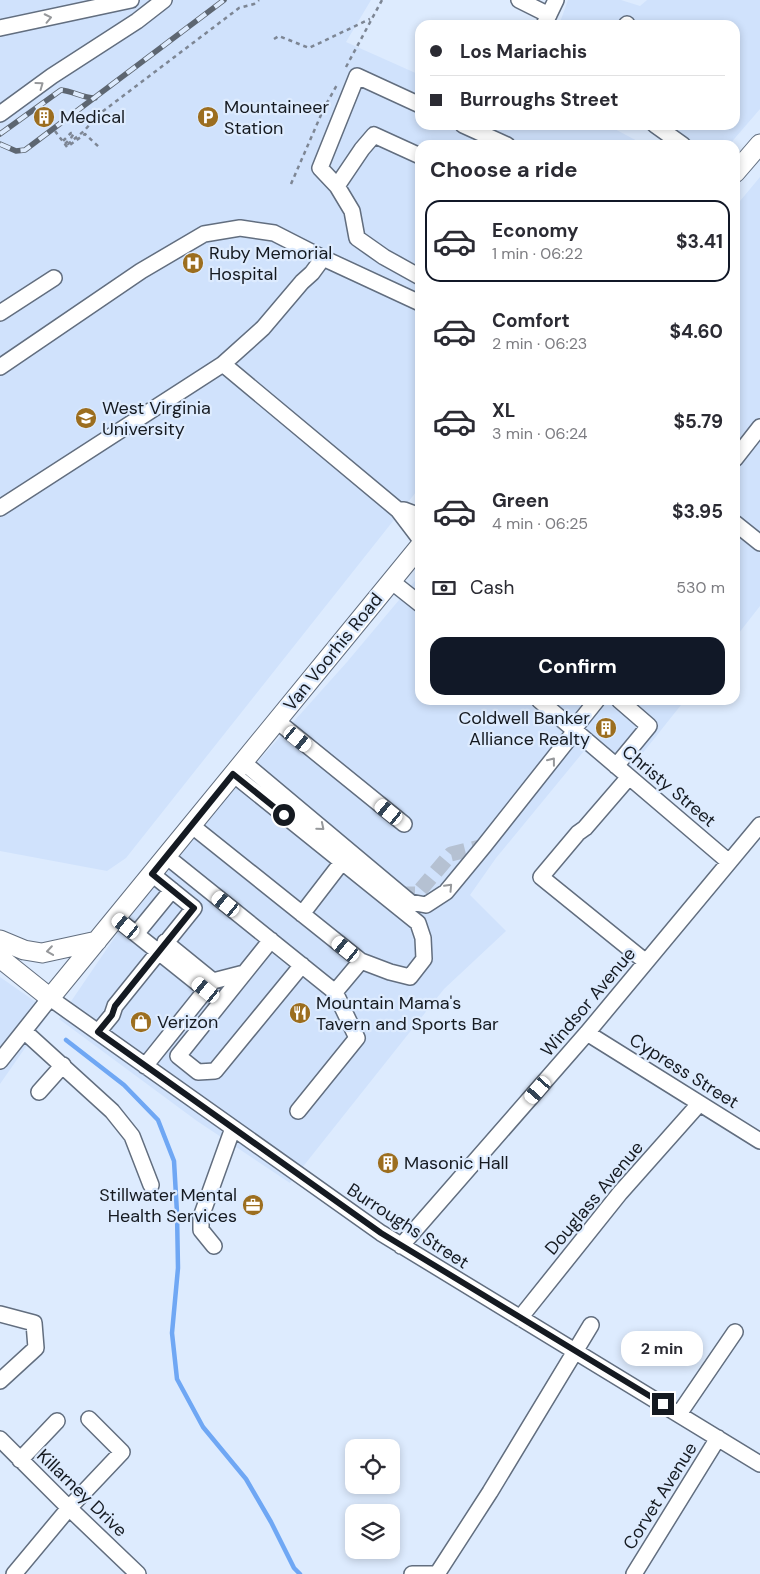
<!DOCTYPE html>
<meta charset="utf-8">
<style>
:root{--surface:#fff;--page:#f2f2f3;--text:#2b2b33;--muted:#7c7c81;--line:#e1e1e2;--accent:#111827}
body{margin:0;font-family:"DM Sans",sans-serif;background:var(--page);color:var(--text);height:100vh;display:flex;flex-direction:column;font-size:19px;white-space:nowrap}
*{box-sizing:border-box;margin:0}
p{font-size:16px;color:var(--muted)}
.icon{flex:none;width:28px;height:28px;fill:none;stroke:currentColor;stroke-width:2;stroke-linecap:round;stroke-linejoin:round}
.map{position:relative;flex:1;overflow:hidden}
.details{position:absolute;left:415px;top:140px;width:325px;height:565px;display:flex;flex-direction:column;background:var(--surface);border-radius:15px;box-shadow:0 2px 8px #0003}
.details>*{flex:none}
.guide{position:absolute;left:415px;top:20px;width:325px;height:110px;border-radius:15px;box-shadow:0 2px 8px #0003;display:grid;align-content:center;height:110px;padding:0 15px;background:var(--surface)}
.buttons{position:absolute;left:345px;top:1439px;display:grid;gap:10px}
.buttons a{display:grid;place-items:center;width:55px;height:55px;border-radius:10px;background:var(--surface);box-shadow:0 2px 8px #0003;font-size:25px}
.end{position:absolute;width:22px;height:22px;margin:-11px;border:6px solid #151a21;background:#fff;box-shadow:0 0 0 2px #fff}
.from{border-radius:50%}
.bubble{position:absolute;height:35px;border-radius:15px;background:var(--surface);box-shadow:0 2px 8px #0003;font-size:16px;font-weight:700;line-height:35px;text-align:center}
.car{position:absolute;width:15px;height:30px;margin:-15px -8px;border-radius:6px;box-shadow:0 0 4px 1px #0007;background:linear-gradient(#fff 24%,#345 0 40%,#fff 0 76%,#345 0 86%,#fff 0)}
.guide b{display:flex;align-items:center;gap:18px;height:48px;font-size:19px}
.guide b+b{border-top:1px solid var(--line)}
.guide i{width:12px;height:12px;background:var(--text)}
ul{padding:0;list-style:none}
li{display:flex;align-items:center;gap:15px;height:82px;margin:0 10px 8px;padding:0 5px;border:2px solid transparent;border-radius:15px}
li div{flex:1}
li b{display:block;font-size:19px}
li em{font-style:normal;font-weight:700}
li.selected{border-color:var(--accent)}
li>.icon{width:45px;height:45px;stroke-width:1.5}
h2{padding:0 15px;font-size:22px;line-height:60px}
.pay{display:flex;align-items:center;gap:12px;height:55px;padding:0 15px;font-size:19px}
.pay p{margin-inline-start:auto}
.button{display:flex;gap:10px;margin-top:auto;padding:10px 15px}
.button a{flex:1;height:58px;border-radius:15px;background:var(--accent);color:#fff;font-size:20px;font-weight:700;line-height:58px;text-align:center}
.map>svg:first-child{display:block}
.built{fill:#d0e2fc}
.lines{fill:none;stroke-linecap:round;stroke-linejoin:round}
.stream{stroke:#6fa7f4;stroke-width:4.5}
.minor-tunnel{stroke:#b5c1d2;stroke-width:15;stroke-dasharray:15 8;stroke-linecap:butt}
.minor-casing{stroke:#626e7f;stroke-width:18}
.major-casing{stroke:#626e7f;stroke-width:21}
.path{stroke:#7d8694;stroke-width:2.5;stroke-dasharray:4 4;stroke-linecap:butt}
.minor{stroke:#fff;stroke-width:15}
.major{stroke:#fff;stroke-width:19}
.rail-casing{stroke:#5d6671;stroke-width:5.5}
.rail{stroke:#ddebfe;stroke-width:4;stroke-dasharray:11;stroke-linecap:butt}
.path-bridge{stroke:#7d8694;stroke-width:2.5;stroke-dasharray:4 4;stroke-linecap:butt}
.oneway{stroke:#96989b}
.route{stroke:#151a21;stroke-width:6}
.labels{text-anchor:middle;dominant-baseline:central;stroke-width:4.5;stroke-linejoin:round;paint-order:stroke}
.poi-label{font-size:18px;fill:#151a21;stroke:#ddebfe;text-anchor:start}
.street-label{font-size:18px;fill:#151a21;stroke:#ddebfe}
</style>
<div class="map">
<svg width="760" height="1574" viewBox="0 0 760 1574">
<rect width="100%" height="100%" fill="#ddebfe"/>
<path class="built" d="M0 0H371L346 42 420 75V125H607L645 145H420V487L126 858 107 871 0 851Z
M568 0H621L640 6 647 0H760V109L729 145H689L659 125H735V25H559Z
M760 177V606L735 638V207Z
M420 575V700H685L622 779 584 751 496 858 470 895 506 931 444 989 290 1183 197 1121 59 1019 132 912 235 787 347 662Z
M0 977 50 1012 0 1084Z"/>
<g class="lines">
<path class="stream" d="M66 1040 124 1085 158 1120 174 1161 177 1213 178 1268 172 1333 177 1379 203 1427 246 1479 271 1522 294 1568 300 1574"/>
<path class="minor-tunnel" d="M400 894H417L451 854 484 846"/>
<g class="minor-casing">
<path id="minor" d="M519 0 549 15
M544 25 556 0
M626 25 627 24
M0 28 131 0
M420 105 357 76 320 168 337 186 352 211 357 238 384 257 420 277
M0 114 52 76 137 21 164 0
M463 125 507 145
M655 125 683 145
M337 186 362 149 374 135 420 156
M0 313 54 278
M223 364 398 510 420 539
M0 367 141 271 204 234 240 228 274 233 323 258 420 303
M735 459 760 427
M0 508 223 364 263 328 302 282 312 273 323 258
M398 510H404L420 516
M735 523 760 543
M391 581 420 604
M539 700 729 862
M277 721 404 824
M573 730 597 700
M243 762 410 902 426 905 446 892 484 846 575 731
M616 766 649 726 619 700
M233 774 418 923 423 938 424 959 410 977 390 972 361 961
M629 777 585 828 578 833 541 877 646 962
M166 856 335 992 361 961 191 825
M302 914 342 862
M116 918 206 990
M136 934 172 890
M271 940 178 1056 198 1072 215 1071 302 965
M165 942 213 981
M24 1031 112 1111 132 1136 151 1185
M98 1032 112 1015 115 1006 194 908 152 874
M587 1033 760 1141
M0 1061 50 998 381 1233 760 1464
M145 1066 213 981 244 973
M39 1092 63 1065
M298 1111 357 1038 335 992
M214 1246 201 1230V1217L233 1128
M401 1246 587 1033 760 825
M0 1314 34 1323 36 1348 0 1381
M520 1318 620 1193 699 1104
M679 1414 735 1332
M0 1439 69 1508 138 1574
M20 1460 57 1421
M14 1574 69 1508 122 1452 89 1419
M412 1574H437L490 1492 591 1325
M634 1574 718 1438"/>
</g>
<g class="major-casing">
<path id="major" d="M735 173 760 144
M0 940 24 950 42 953 97 941
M0 958 50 998 420 546"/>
</g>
<path class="path" d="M274 39 279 36 309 48 370 19
M346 67 382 0
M55 131 67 147 85 134 100 148
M71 138 74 133H71L64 140 68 144 84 131 98 115 239 8 254 4 259 0
M291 184 324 108 338 83"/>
<use href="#minor" class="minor"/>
<use href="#major" class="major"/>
<g class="rail-casing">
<path id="rail" d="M0 134 61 90C73 91 82 98 95 98
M0 144 16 151 25 150 224 0"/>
</g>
<use href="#rail" class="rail"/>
<path class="path-bridge" d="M65 144 71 138"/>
</g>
<defs><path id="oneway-chevron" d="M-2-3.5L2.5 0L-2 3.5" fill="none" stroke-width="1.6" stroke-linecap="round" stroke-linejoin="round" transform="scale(1.25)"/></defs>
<g class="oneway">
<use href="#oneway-chevron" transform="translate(48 18) rotate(-12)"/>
<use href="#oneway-chevron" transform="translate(40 85) rotate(-36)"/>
<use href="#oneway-chevron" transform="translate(552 761) rotate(-52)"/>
<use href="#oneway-chevron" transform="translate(321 827) rotate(40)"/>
<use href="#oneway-chevron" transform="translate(449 887) rotate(-47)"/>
<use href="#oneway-chevron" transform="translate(50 951) rotate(172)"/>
</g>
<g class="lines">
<path class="route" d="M284 815 233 774 152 874 194 908 115 1006 112 1015 98 1032 381 1233 663 1404"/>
</g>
<defs>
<g id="building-disc" transform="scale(1.125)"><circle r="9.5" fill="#9c6e1f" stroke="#ddebfe"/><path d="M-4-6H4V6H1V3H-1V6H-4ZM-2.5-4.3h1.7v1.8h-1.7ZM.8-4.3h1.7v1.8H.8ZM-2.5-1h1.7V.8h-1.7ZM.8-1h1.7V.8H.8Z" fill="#fff"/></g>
<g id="parking-disc" transform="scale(1.125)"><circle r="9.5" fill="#9c6e1f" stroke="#ddebfe"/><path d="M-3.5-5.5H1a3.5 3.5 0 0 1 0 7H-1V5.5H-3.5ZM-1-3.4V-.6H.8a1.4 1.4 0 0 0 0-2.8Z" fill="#fff"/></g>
<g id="hospital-disc" transform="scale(1.125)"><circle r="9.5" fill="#9c6e1f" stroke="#ddebfe"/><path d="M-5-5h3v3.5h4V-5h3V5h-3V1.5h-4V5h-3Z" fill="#fff"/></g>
<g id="university-disc" transform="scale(1.125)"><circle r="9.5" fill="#9c6e1f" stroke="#ddebfe"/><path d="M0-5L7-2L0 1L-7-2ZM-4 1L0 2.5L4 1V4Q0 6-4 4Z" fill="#fff"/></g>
<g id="restaurant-disc" transform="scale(1.125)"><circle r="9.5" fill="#9c6e1f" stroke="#ddebfe"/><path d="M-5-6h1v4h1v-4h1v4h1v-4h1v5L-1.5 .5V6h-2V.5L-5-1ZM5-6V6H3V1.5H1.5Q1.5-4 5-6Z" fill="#fff"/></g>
<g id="shop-disc" transform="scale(1.125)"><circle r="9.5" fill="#9c6e1f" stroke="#ddebfe"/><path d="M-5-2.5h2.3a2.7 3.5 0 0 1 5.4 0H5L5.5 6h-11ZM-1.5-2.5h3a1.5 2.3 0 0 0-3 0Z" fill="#fff"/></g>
<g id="office-disc" transform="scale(1.125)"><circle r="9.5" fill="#9c6e1f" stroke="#ddebfe"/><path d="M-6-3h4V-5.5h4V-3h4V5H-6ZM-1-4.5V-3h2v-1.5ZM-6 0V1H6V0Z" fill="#fff"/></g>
</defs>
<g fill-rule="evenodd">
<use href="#building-disc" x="44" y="117"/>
<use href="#parking-disc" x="208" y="117"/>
<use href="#hospital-disc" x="193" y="263"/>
<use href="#university-disc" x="86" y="418"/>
<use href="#building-disc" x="606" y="728"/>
<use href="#restaurant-disc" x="300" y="1013"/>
<use href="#shop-disc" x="141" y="1022"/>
<use href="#building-disc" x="388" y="1163"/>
<use href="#office-disc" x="253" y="1205"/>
</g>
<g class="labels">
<g class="poi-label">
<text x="224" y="107">Mountaineer<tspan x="224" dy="21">Station</tspan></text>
<text x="60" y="117">Medical</text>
<text x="209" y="253">Ruby Memorial<tspan x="209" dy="21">Hospital</tspan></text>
<text x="102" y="408">West Virginia<tspan x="102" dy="21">University</tspan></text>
<text x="590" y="718" text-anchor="end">Coldwell Banker<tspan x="590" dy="21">Alliance Realty</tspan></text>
<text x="316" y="1003">Mountain Mama's<tspan x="316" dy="21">Tavern and Sports Bar</tspan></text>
<text x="157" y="1022">Verizon</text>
<text x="404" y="1163">Masonic Hall</text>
<text x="237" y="1195" text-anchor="end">Stillwater Mental<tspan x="237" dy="21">Health Services</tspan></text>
</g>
<g class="street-label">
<text transform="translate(333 652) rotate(-51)">Van Voorhis Road</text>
<text transform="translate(669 786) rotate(40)">Christy Street</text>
<text transform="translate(588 1002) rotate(-50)">Windsor Avenue</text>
<text transform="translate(684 1071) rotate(32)">Cypress Street</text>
<text transform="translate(594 1198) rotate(-50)">Douglass Avenue</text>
<text transform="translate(408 1226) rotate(33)">Burroughs Street</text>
<text transform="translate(82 1493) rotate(44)">Killarney Drive</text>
<text transform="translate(660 1496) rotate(-58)">Corvet Avenue</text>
</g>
</g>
</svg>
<div class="buttons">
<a><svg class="icon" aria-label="locate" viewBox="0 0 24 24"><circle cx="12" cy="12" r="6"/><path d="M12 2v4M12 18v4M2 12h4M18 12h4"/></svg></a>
<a><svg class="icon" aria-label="layers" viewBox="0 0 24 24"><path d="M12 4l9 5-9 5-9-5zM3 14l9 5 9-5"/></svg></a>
</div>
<i class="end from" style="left:284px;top:815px"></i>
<i class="end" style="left:663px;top:1404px"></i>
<div class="bubble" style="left:621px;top:1331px;width:82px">2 min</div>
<i class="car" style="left:298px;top:739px;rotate:129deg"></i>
<i class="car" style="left:389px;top:812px;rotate:309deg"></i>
<i class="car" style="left:226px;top:904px;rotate:309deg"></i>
<i class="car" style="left:126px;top:926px;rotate:309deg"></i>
<i class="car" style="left:346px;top:949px;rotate:309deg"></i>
<i class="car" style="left:206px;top:990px;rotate:309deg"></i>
<i class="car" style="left:538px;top:1090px;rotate:221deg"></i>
<div class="guide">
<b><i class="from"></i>Los Mariachis</b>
<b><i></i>Burroughs Street</b>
</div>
<section class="details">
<h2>Choose a ride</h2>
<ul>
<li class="selected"><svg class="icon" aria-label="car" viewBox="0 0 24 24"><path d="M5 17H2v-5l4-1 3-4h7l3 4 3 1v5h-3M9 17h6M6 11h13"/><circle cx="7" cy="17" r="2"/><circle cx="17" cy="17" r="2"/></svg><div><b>Economy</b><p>1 min · 06:22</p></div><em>$3.41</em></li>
<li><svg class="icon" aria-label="car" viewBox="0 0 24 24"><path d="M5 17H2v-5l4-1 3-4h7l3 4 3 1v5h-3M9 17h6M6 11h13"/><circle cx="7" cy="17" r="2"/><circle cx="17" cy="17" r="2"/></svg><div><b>Comfort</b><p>2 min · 06:23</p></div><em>$4.60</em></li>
<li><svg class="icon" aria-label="car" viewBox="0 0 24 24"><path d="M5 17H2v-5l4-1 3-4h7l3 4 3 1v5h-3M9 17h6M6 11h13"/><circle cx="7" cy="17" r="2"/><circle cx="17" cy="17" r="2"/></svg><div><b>XL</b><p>3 min · 06:24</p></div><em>$5.79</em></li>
<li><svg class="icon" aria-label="car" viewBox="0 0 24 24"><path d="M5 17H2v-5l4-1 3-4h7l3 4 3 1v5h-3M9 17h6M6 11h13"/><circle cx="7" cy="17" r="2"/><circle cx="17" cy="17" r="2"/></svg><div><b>Green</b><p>4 min · 06:25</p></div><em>$3.95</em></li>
</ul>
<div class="pay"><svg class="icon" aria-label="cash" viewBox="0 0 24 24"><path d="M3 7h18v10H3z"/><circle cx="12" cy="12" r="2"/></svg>Cash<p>530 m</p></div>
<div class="button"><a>Confirm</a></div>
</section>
</div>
